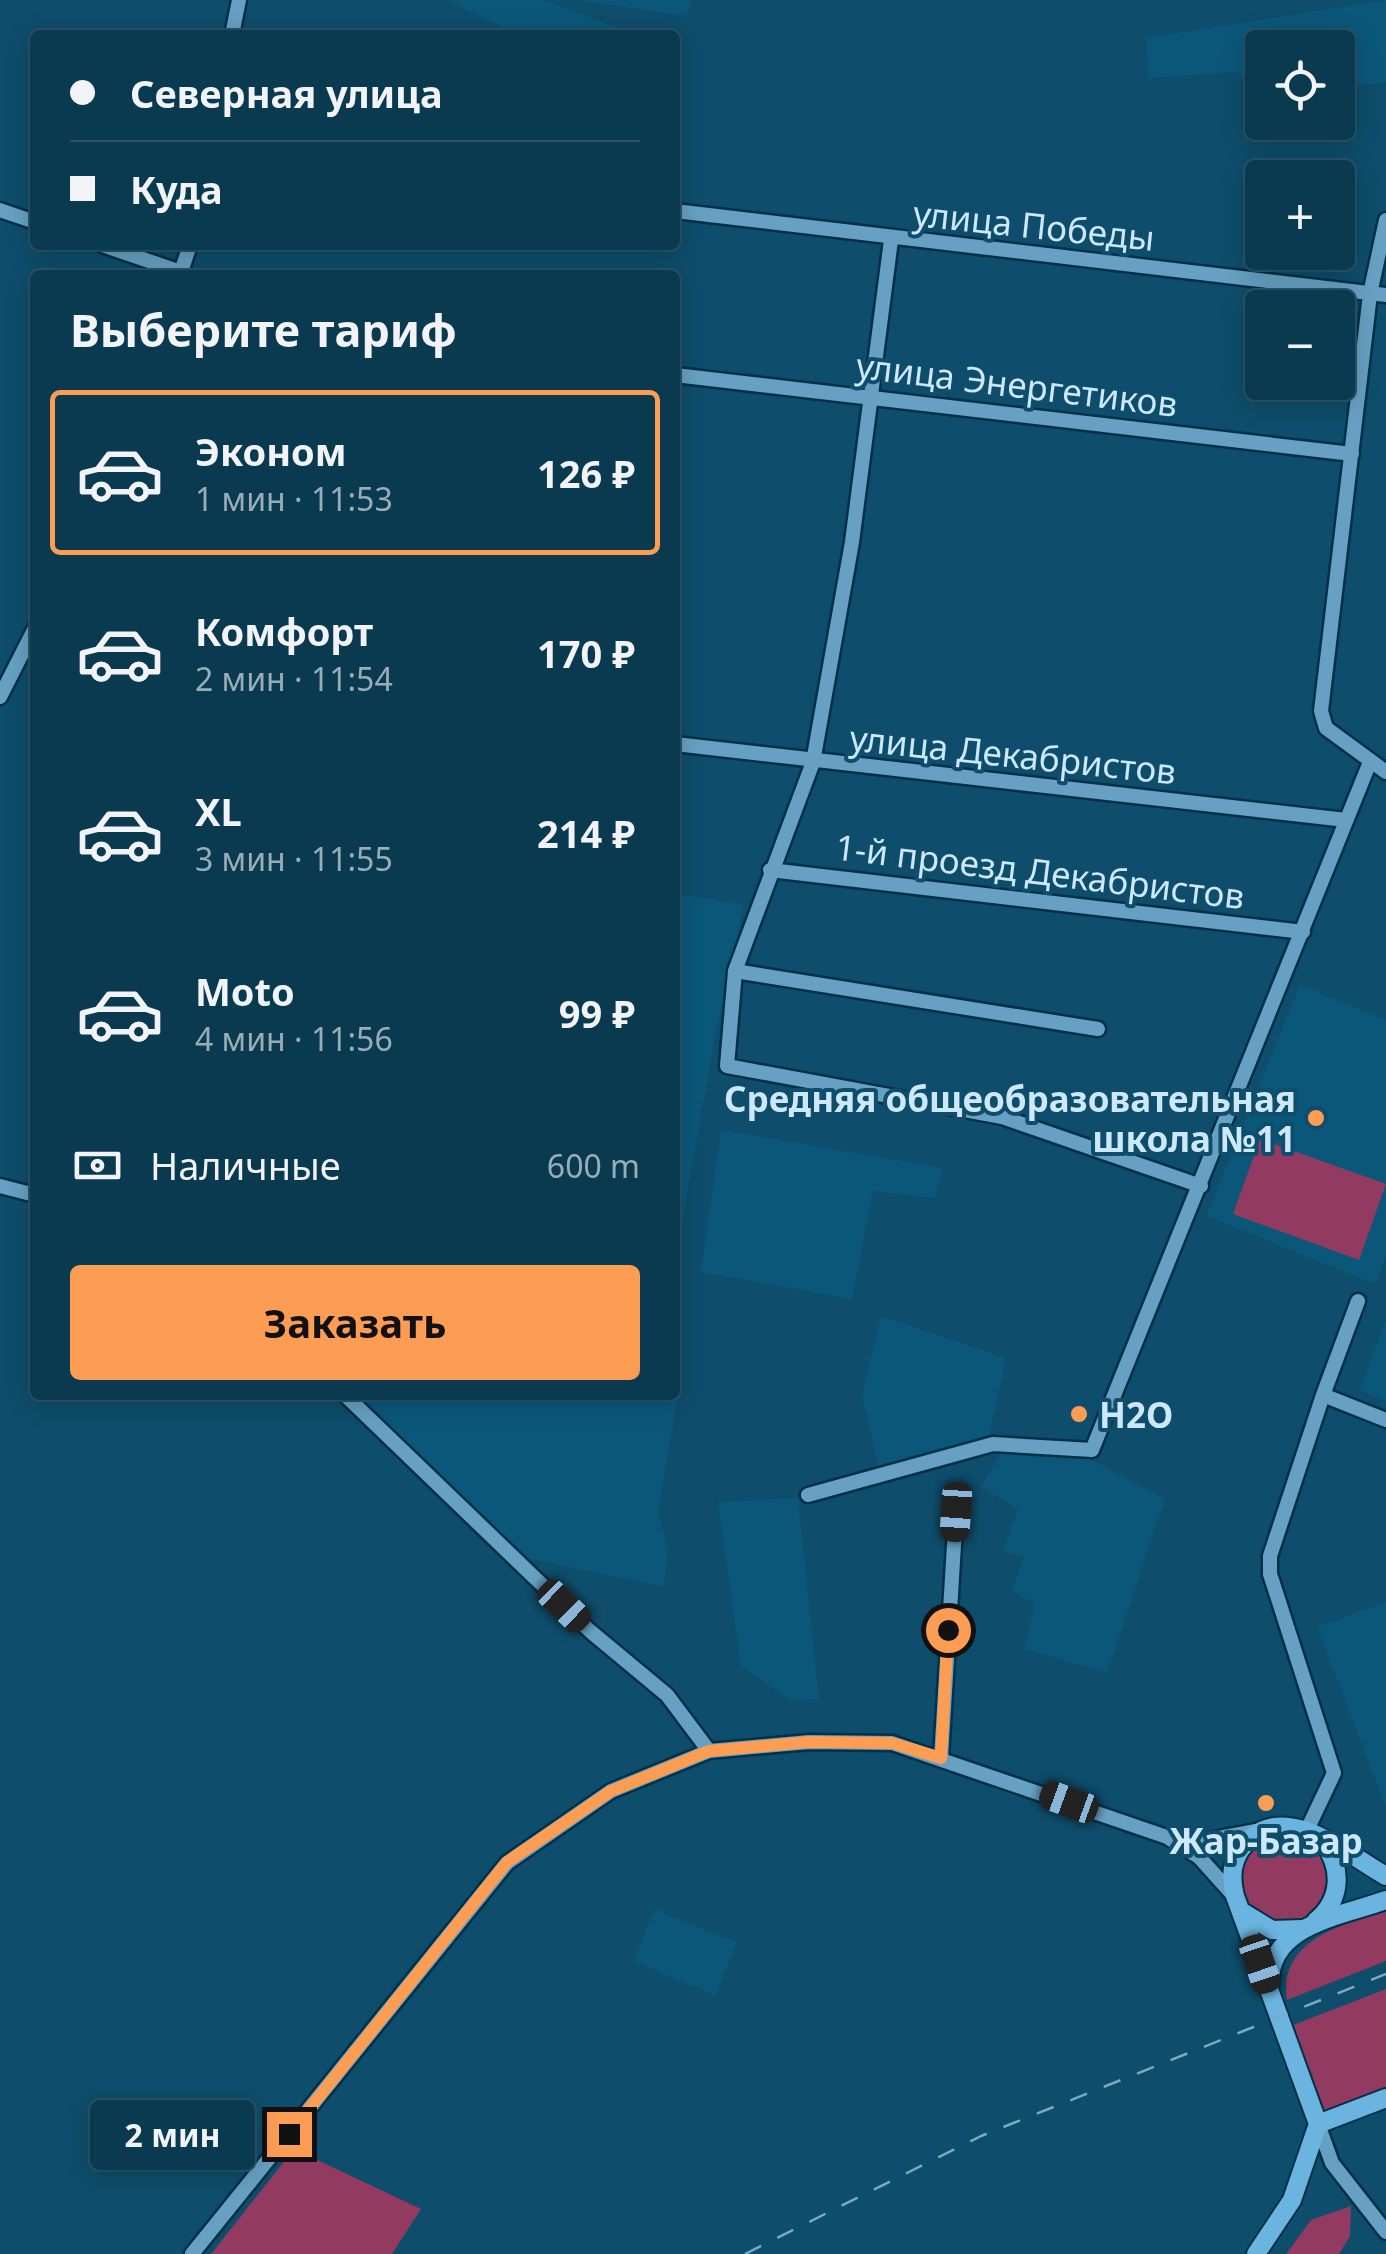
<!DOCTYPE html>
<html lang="ru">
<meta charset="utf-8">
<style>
:root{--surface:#0a3a50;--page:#18455a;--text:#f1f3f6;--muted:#99adb7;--line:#2a5467;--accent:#fd9d54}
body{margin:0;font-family:"Noto Sans",sans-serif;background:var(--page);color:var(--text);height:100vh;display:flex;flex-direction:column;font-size:38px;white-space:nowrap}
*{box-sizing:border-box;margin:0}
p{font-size:32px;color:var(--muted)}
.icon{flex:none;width:55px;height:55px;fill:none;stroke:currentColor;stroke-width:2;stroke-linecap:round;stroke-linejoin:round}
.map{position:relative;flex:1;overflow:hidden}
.side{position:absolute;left:30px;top:270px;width:650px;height:1130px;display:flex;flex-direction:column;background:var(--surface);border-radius:10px;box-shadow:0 5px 25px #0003,0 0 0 2px var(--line)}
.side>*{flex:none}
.banner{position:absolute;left:30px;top:30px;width:650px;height:220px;border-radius:10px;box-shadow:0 5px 25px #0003,0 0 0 2px var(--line);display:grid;align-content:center;height:220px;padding:0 40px;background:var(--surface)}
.controls{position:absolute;left:1245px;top:30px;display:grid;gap:20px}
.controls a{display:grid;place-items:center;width:110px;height:110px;border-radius:10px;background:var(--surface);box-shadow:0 5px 25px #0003,0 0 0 2px var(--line);font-size:50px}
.end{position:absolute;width:45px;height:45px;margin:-22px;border:12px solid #fd9d54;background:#111;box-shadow:0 0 0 5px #111}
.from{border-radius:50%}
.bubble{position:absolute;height:70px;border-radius:10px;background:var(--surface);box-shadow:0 5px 25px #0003,0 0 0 2px var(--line);font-size:32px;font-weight:700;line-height:70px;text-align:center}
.car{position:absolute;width:30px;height:60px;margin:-30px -15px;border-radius:12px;box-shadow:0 0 8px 2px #0007;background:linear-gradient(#222 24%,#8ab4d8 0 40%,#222 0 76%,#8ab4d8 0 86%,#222 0)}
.banner b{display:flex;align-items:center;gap:35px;height:95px;font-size:38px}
.banner b+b{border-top:2px solid var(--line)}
.banner i{width:25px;height:25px;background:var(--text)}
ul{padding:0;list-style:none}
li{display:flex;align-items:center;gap:30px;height:165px;margin:0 20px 15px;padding:0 20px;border:5px solid transparent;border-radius:10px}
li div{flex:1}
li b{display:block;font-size:38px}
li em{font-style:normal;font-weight:700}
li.current{border-color:var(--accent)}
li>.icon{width:90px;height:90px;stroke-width:1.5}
h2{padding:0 40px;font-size:45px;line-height:120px}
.pay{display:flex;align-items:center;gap:25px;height:110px;padding:0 40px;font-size:38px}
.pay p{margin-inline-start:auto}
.action{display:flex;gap:20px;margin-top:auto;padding:20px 40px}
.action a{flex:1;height:115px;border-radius:10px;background:var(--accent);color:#111;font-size:40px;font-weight:700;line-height:115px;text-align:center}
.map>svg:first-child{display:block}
.built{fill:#0b577a}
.green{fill:#923a60}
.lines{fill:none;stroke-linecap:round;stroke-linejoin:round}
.minor-casing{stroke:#013148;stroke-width:19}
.major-casing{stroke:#013148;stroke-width:22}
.minor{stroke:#67a0c2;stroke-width:14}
.major{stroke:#6bb4df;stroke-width:18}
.rail{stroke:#7ea9c0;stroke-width:2.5;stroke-dasharray:18 18;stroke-linecap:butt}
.route{stroke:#fd9d54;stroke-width:12}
.poi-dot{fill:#fd9d54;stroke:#0e4d6b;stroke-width:4}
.labels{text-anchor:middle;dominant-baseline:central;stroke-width:8;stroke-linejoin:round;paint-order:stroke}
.street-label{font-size:35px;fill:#cce8fa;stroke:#0e4d6b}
.poi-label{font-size:35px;font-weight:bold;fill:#cce8fa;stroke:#0e4d6b;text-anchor:end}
</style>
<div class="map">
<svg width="1386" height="2254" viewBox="0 0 1386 2254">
<rect width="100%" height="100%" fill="#0e4d6b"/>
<path class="built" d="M447 0H542L623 30 620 35H518Z
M577 0H692L686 16Z
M1386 0V82L1338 88V48H1262V97L1254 98 1237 72 1149 78 1146 38Z
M675 893 744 905 714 1041 676 1257Z
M1300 985 1386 1020V1256L1375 1284 1206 1216Z
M721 1130 943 1168 935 1198 873 1191 852 1299 701 1272Z
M881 1316 1006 1358 987 1446 878 1466 862 1394Z
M1386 1320V1401L1359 1390Z
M675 1388 679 1389 658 1512 668 1548 664 1587 527 1558 357 1395H675Z
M1003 1449 1088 1458 1165 1499 1107 1673 1024 1649 1035 1604 1012 1590 1024 1558 1003 1551 1018 1509 981 1487Z
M798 1498 819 1699 791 1701 741 1666 718 1502Z
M1386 1602V1807L1317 1627Z
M654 1909 737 1943 715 1996 634 1961Z"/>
<path class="green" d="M1260 1139 1386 1184 1359 1260 1233 1214Z
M1240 1878a45 45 0 1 1 90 0a45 45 0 1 1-90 0Z
M1386 1909V1961L1287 2000C1278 1940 1341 1926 1386 1909Z
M1386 1989V2093L1320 2119 1293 2025Z
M294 2149 421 2209 392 2254H211Z
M1351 2206 1350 2236 1339 2254H1286L1311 2220Z"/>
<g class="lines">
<g class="minor-casing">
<path id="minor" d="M232 35 239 0
M0 210 35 222
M675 211 1386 295
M1386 220 1370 294 1321 711 1326 728 1386 772
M891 240 852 542 813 762 735 971 727 1066 1002 1117 1201 1186
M102 245 181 272
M180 275 190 245
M675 375 1352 454
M0 697 35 628
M675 744 1346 820
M770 870 1303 932
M735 971 1098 1029
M0 1186 35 1195
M345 1395 590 1631 667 1695 709 1751 809 1742 892 1743 1167 1837 1199 1857 1234 1896
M1323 1395 1358 1301
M808 1495 993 1444 1092 1450 1370 762
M941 1758 956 1512
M1307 1830 1334 1773 1270 1574V1556L1323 1395 1386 1420
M1179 1840 1203 1841 1256 1831
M1318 2124 1332 2163 1386 2232
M192 2254 507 1863 611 1791 709 1751"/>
</g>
<g class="major-casing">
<path id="major" d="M1244 1913 1272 1930 1302 1929
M1316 1921C1341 1900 1343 1870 1324 1843
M1270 1984C1268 1924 1343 1916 1386 1900
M1318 2124 1386 2098
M1256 2254 1292 2200 1318 2124 1235 1896C1230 1877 1231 1859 1245 1844 1284 1798 1348 1855 1386 1876"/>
</g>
<use href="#minor" class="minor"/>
<use href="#major" class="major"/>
<path class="rail" d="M745 2254 981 2136 1386 1974"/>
</g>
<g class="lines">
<path class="route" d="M289 2134 507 1862 611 1791 709 1751 809 1742 892 1743 941 1758 948 1630"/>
</g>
<g class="poi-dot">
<circle cx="1316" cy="1118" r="10"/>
<circle cx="1079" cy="1414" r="10"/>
<circle cx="1266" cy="1803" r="10"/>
</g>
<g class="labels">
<g class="street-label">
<text transform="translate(1034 225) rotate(6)">улица Победы</text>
<text transform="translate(1017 384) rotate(7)">улица Энергетиков</text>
<text transform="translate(1013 754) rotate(6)">улица Декабристов</text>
<text transform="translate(1040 871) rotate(7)">1-й проезд Декабристов</text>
</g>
<g class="poi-label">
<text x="1296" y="1098">Средняя общеобразовательная<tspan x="1296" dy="40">школа №11</tspan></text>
<text x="1099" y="1414" text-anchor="start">Н2О</text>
<text x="1266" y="1840" text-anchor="middle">Жар-Базар</text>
</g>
</g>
</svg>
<div class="controls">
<a><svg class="icon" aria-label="locate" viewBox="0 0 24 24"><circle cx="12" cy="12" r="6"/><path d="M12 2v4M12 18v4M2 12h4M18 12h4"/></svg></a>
<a>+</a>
<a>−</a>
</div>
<i class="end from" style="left:948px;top:1630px"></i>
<i class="end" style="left:289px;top:2134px"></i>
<div class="bubble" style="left:90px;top:2100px;width:165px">2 мин</div>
<i class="car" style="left:956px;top:1512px;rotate:184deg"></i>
<i class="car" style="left:564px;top:1606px;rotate:134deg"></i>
<i class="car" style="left:1069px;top:1802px;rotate:290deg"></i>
<i class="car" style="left:1260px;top:1964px;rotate:161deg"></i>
<div class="banner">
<b><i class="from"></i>Северная улица</b>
<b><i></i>Куда</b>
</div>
<section class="side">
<h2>Выберите тариф</h2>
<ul>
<li class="current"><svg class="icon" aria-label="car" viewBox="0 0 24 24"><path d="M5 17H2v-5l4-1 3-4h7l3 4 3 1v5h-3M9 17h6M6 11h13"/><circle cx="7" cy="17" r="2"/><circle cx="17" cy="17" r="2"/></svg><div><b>Эконом</b><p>1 мин · 11:53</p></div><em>126 ₽</em></li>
<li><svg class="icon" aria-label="car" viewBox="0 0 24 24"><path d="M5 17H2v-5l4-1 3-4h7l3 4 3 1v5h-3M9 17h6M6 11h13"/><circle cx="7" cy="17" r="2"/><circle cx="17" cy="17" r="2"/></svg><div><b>Комфорт</b><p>2 мин · 11:54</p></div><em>170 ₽</em></li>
<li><svg class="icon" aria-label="car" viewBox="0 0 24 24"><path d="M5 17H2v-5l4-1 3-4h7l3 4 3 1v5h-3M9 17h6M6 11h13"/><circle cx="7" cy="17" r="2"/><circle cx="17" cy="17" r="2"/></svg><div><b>XL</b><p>3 мин · 11:55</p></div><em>214 ₽</em></li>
<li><svg class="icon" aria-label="car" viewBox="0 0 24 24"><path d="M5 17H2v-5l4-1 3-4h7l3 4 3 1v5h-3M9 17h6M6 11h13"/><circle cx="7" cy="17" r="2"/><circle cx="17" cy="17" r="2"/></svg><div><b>Moto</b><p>4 мин · 11:56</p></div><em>99 ₽</em></li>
</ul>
<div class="pay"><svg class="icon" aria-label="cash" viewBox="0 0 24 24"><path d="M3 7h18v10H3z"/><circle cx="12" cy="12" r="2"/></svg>Наличные<p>600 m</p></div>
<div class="action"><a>Заказать</a></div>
</section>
</div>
